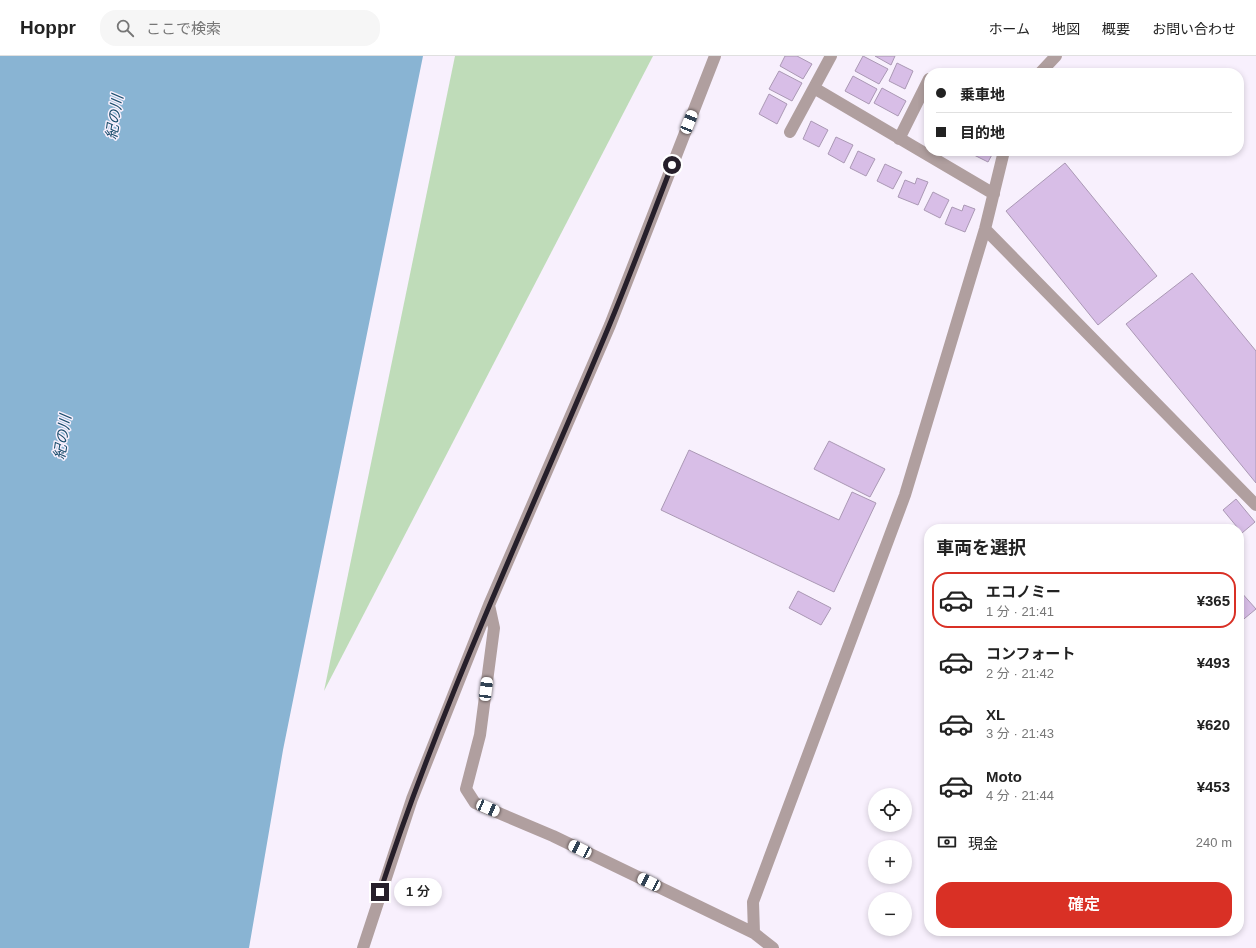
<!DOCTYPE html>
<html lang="ja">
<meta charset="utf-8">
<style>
:root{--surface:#fff;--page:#f6f6f6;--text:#222;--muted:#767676;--line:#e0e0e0;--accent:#d93025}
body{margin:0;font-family:Arial,"Noto Sans JP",sans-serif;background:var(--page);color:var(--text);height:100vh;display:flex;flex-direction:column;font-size:15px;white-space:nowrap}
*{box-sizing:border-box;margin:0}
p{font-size:13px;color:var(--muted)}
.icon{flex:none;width:22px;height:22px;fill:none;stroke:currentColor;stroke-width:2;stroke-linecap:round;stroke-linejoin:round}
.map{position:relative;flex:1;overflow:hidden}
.sheet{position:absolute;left:924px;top:468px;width:320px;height:412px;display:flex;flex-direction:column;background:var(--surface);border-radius:16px;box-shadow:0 2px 6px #0003}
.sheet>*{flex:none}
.guide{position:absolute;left:924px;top:12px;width:320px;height:88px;border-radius:16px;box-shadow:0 2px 6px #0003;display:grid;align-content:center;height:88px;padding:0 12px;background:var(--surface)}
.fabs{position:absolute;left:868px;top:732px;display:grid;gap:8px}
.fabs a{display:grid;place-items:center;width:44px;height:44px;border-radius:50%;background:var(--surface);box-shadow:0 2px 6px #0003;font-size:20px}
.end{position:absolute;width:18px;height:18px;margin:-9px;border:5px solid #261f2a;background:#fff;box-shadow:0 0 0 2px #fff}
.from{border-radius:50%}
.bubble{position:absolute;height:28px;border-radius:14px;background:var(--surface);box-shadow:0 2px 6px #0003;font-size:13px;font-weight:600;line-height:28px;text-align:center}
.car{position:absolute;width:12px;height:24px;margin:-12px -6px;border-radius:5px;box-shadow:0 0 3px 1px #0007;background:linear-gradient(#fff 24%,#345 0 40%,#fff 0 76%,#345 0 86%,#fff 0)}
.guide b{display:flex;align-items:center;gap:14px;height:38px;font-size:15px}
.guide b+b{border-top:1px solid var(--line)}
.guide i{width:10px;height:10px;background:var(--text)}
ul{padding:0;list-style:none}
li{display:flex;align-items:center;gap:12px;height:56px;margin:0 8px 6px;padding:0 4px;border:2px solid transparent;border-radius:16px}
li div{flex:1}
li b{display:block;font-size:15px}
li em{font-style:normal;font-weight:600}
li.current{border-color:var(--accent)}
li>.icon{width:36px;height:36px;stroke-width:1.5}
h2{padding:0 12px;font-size:18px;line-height:48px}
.pay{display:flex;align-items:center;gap:10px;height:44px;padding:0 12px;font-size:15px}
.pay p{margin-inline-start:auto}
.action{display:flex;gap:8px;margin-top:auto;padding:8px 12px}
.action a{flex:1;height:46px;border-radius:16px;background:var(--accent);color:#fff;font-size:16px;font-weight:600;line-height:46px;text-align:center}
header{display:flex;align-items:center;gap:24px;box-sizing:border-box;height:56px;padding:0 20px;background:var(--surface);border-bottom:1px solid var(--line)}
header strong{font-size:19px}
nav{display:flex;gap:22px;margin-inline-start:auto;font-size:14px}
.search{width:280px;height:36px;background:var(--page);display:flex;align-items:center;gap:10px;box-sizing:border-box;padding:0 14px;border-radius:16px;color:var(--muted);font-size:15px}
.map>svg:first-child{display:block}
.green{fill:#bfdcb9}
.water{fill:#89b4d3}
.building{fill:#d8bee7;stroke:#aa98b4}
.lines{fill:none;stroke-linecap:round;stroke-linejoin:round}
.minor{stroke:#b09f9f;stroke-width:12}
.route{stroke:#261f2a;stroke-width:5}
.labels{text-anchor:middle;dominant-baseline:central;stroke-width:3;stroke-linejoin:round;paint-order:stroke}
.water-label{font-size:15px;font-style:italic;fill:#1a4d6c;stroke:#f8f0fd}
</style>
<header>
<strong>Hoppr</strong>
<div class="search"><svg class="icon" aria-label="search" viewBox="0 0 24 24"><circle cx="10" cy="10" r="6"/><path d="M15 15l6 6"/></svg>ここで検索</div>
<nav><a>ホーム</a><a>地図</a><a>概要</a><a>お問い合わせ</a></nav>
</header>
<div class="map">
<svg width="1256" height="892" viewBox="0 0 1256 892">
<rect width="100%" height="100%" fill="#f8f0fd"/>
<path class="green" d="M455 0H653L324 635Z"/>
<path class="water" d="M0 0H423L283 694 249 892H0Z"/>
<path class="building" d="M785 0H797L812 8 803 23 780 10Z
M863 0 888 13 879 28 855 15Z
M875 0H895L891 9Z
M897 7 913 15 905 33 889 25Z
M779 15 802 27 792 45 769 33Z
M853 20 877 33 869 48 845 35Z
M882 32 906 45 898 60 874 47Z
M769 38 787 48 777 68 759 58Z
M811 65 828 74 819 91 803 83Z
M836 81 853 89 844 107 828 98Z
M858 95 875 103 866 120 850 112Z
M974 95H994L988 106 972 98Z
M1065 107 1157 220 1098 269 1006 155Z
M885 108 902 116 893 133 877 125Z
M917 122 928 126 918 149 898 141 905 124 915 128Z
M933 136 949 144 940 162 924 154Z
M964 149 975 153 965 176 945 168 952 151 962 155Z
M1192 217 1256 295V427L1126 268Z
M829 385 885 413 870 441 814 413Z
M689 394 839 464 852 436 876 447 834 536 661 454Z
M1236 443 1255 466 1242 477 1223 454Z
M798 535 831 552 821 569 789 552Z
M1239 535H1240L1256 553 1239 567Z"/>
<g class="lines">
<path class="minor" d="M1040 17 1056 0
M814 32 994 138
M790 76 831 0
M899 83 929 23
M985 173 1256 449
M489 549 494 572 480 679 466 733 475 747 553 780 754 877 773 892
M754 877 753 846 905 439 985 173 1004 95
M363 892 412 743 489 549 610 269 715 0"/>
</g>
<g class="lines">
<path class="route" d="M380 836C443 642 531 458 609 270 631 217 651 163 672 109"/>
</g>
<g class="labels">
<g class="water-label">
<text transform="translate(114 61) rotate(-81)">紀の川</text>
<text transform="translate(62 381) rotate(-81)">紀の川</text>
</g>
</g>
</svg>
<div class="fabs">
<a><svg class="icon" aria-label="locate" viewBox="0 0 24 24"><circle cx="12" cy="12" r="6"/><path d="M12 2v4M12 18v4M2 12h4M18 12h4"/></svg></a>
<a>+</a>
<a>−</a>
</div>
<i class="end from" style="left:672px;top:109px"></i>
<i class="end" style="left:380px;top:836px"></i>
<div class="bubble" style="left:394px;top:822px;width:48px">1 分</div>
<i class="car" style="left:689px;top:66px;rotate:22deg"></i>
<i class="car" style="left:486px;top:633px;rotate:7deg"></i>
<i class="car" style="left:488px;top:752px;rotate:113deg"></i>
<i class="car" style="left:580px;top:793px;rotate:296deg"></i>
<i class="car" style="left:649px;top:826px;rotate:296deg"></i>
<div class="guide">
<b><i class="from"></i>乗車地</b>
<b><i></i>目的地</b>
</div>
<section class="sheet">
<h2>車両を選択</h2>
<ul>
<li class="current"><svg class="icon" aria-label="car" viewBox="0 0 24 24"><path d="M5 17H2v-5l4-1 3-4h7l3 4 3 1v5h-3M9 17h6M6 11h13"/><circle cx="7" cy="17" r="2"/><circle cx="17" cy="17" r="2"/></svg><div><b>エコノミー</b><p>1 分 · 21:41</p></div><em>¥365</em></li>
<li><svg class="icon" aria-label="car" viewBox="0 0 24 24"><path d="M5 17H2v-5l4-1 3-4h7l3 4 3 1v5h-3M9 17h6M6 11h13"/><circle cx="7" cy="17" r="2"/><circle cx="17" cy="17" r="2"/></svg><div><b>コンフォート</b><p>2 分 · 21:42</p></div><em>¥493</em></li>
<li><svg class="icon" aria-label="car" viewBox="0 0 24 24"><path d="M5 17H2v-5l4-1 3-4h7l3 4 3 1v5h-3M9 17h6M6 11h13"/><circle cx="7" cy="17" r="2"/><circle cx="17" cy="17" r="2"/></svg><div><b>XL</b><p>3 分 · 21:43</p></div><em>¥620</em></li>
<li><svg class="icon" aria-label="car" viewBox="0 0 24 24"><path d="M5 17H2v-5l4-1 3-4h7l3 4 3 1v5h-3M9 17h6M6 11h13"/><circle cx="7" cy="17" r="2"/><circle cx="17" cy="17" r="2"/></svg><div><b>Moto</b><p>4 分 · 21:44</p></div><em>¥453</em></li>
</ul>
<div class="pay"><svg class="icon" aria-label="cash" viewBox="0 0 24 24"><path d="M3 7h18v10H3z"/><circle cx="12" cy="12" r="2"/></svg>現金<p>240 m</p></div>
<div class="action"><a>確定</a></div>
</section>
</div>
